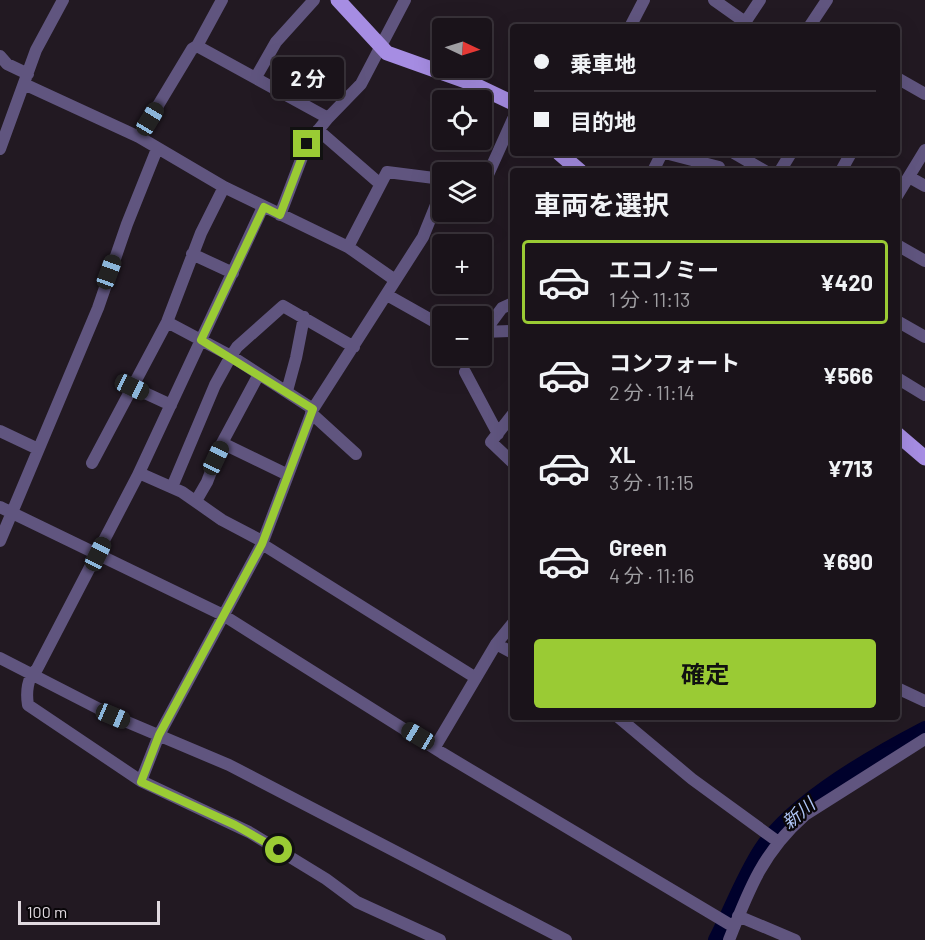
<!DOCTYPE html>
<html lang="ja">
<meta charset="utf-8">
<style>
:root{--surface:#1a131a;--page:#272027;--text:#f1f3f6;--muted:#9f9ea2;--line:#383239;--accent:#9acb34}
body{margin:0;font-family:Barlow,"Noto Sans JP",sans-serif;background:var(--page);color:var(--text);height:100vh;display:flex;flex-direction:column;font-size:22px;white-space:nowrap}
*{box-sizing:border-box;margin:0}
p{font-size:20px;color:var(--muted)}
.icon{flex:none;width:33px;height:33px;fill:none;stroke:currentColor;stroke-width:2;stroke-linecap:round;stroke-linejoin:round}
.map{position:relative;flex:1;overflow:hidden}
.sheet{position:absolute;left:510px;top:168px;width:390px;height:552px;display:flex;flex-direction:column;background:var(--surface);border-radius:6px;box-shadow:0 6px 24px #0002,0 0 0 2px var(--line)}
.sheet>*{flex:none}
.top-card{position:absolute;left:510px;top:24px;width:390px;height:132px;border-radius:6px;box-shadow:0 6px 24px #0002,0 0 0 2px var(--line);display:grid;align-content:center;height:132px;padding:0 24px;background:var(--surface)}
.needle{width:39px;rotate:94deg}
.buttons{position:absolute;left:432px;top:18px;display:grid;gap:12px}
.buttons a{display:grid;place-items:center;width:60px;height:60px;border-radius:6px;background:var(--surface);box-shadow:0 6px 24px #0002,0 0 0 2px var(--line);font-size:30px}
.scale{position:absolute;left:18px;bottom:15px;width:142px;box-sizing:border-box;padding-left:6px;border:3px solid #e1dae0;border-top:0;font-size:16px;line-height:21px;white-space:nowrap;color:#e1dae0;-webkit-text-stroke:4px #090609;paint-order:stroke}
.end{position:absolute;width:27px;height:27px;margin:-14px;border:8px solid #9acb34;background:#111;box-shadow:0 0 0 3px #111}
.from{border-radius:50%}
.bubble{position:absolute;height:42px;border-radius:6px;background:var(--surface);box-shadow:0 6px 24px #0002,0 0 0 2px var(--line);font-size:20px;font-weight:700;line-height:42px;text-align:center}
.car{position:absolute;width:18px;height:36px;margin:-18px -9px;border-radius:8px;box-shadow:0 0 4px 2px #0007;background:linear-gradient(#222 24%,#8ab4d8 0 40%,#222 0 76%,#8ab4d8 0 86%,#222 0)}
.top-card b{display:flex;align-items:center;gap:21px;height:57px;font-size:22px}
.top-card b+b{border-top:2px solid var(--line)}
.top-card i{width:15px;height:15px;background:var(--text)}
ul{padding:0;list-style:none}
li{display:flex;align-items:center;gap:18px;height:84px;margin:0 12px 9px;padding:0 12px;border:3px solid transparent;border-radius:6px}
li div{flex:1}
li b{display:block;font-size:22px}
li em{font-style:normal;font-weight:700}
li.on{border-color:var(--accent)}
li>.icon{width:54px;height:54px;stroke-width:1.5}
h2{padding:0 24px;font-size:27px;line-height:72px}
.cta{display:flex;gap:12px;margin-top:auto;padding:12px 24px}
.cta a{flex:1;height:69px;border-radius:6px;background:var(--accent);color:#111;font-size:24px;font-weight:700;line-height:69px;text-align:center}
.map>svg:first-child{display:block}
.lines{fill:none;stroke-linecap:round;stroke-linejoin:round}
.river{stroke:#00012c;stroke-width:16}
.minor{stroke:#60557f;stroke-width:12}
.major{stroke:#a68de3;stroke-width:15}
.route{stroke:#9acb34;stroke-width:8}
.labels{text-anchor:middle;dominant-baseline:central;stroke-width:4.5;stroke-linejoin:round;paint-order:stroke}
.water-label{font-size:18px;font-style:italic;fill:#afc5f5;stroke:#090609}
</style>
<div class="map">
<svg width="925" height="940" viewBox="0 0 925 940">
<rect width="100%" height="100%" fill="#221922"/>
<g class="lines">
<path class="river" d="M716 940C731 911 743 878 761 850 793 801 873 756 925 729"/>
<path class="minor" d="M714 0 745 22
M630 27 644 0
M742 27 760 0
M809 27 827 0
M197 46 328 118
M0 56 7 64 28 74
M256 77 276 42 314 0
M897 78 925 94
M24 84 139 137 224 187 348 247 395 280
M318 130 379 183
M139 137 192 49 197 46 222 0
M0 149 36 50 63 0
M665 153 719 167
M734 153 765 171
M653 171 662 153
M780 171 791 153
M841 171 851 153
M909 177 925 186
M482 188 513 119
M897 196 925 150
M263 207 138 475 37 669C27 677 26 693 28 705L141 781 249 832 326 879 357 902 440 940
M280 215 307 144 328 118 361 84 405 0
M897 245 925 261
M348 247 387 172 442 179
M192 254 233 273
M387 295 442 326
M897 321 925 337
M167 322 231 356 237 347 283 306 354 347
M485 331 502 308 513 303
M482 332 513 331
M465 372 498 434
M897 378 925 395
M132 387 171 405
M287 391 296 358 304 317
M311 413 356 454
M513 414 491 442 513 463
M0 431 38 449
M222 443 286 474
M92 463 167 322 201 233 224 187
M139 473 182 492 222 520 262 541
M172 487 215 385 231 356 313 409
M196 501 207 482 222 443 259 374
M0 507 223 615 442 753 734 927
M0 541 98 308 127 224 157 149
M262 544 476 678
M496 644 513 653
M0 658 113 716 229 765 566 940
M897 688 925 701
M618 717 692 779 777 841
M435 747 496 644 513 623
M141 781 159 735 262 544 313 409 423 237 442 190
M738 916 795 940
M729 940C749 889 763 852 805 815L925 739"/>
<path class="major" d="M338 0 387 53 471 83 513 103
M559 153 580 171
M897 434 925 458"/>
</g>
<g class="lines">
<path class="route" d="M279 850 235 825 141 782 159 735 262 544 313 409 201 340 264 207 280 215 307 144"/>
</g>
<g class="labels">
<g class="water-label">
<text transform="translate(798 813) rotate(-40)">新川</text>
</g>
</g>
</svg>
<div class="buttons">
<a><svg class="needle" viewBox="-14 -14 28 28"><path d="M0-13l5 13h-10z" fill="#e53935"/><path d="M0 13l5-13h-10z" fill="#9f9ea2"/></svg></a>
<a><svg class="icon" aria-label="locate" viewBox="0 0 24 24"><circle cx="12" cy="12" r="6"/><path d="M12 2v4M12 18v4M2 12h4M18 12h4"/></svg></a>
<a><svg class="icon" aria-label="layers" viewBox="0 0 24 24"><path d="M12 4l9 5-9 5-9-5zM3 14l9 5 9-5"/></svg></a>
<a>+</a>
<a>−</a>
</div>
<div class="scale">100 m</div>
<i class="end from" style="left:279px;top:850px"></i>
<i class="end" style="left:307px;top:144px"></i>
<div class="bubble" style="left:272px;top:57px;width:72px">2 分</div>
<i class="car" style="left:150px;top:119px;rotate:31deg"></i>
<i class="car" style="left:109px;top:272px;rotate:20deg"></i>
<i class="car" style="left:132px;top:387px;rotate:115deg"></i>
<i class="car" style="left:216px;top:458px;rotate:25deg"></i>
<i class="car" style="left:98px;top:554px;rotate:26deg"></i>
<i class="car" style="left:113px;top:716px;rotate:113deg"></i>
<i class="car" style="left:418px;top:736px;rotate:301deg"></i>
<div class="top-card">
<b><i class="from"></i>乗車地</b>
<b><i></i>目的地</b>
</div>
<section class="sheet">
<h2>車両を選択</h2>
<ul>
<li class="on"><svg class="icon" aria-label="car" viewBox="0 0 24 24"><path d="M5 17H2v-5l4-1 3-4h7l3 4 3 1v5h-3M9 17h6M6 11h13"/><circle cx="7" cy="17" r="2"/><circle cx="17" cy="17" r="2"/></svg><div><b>エコノミー</b><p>1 分 · 11:13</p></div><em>¥420</em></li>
<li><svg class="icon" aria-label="car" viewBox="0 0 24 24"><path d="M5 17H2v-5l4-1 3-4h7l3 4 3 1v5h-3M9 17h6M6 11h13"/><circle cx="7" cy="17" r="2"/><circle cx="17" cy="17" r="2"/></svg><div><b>コンフォート</b><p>2 分 · 11:14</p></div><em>¥566</em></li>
<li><svg class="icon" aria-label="car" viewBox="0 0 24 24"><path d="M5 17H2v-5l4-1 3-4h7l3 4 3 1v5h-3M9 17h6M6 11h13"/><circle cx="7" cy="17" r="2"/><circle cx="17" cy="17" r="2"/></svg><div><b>XL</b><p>3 分 · 11:15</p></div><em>¥713</em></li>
<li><svg class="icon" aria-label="car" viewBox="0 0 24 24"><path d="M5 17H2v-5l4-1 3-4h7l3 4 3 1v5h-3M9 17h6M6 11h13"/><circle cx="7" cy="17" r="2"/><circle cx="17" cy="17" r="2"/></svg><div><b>Green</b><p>4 分 · 11:16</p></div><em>¥690</em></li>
</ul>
<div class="cta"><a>確定</a></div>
</section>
</div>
